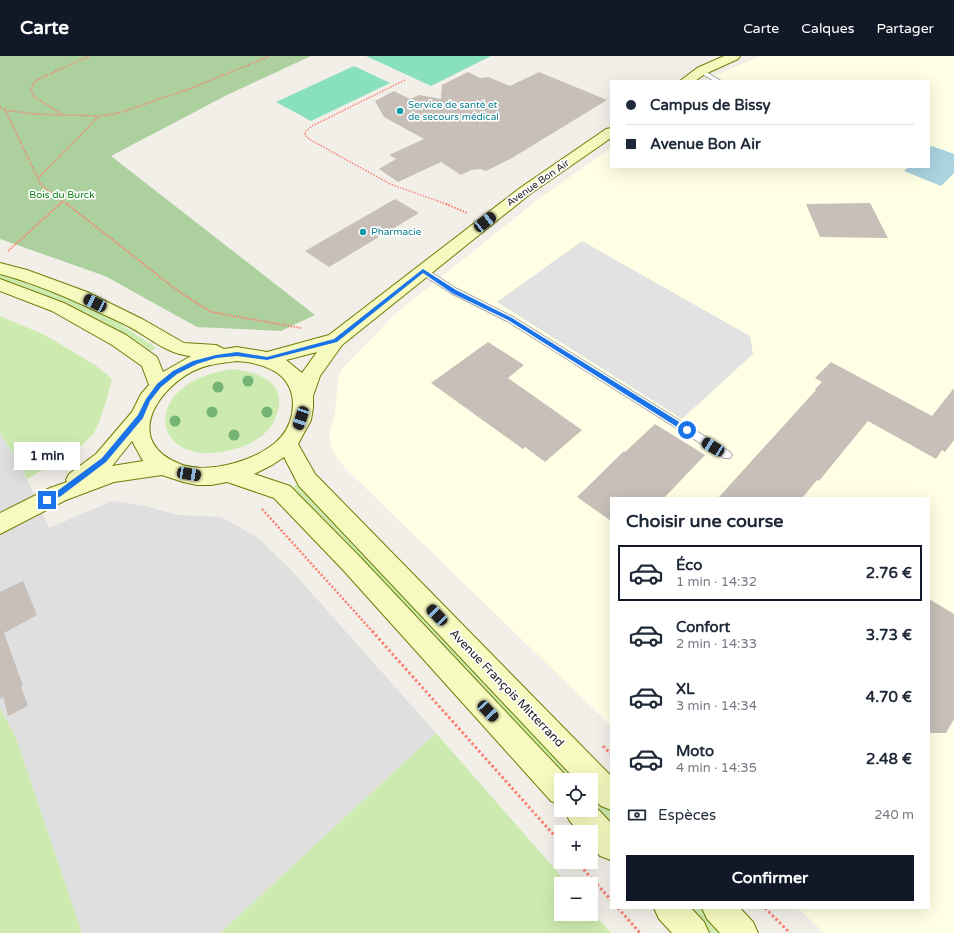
<!DOCTYPE html>
<html lang="fr">
<meta charset="utf-8">
<style>
:root{--surface:#fff;--page:#f6f6f7;--text:#1f2937;--muted:#747a83;--line:#e0e1e3;--accent:#111827}
body{margin:0;font-family:"Varela Round",sans-serif;background:var(--page);color:var(--text);height:100vh;display:flex;flex-direction:column;font-size:15px;white-space:nowrap}
*{box-sizing:border-box;margin:0}
p{font-size:13px;color:var(--muted)}
.icon{flex:none;width:22px;height:22px;fill:none;stroke:currentColor;stroke-width:2;stroke-linecap:round;stroke-linejoin:round}
.map{position:relative;flex:1;overflow:hidden}
.sheet{position:absolute;left:610px;top:441px;width:320px;height:412px;display:flex;flex-direction:column;background:var(--surface);border-radius:0px;box-shadow:0 4px 16px #0002}
.sheet>*{flex:none}
.top-card{position:absolute;left:610px;top:24px;width:320px;height:88px;border-radius:0px;box-shadow:0 4px 16px #0002;display:grid;align-content:center;height:88px;padding:0 16px;background:var(--surface)}
.controls{position:absolute;left:554px;top:717px;display:grid;gap:8px}
.controls a{display:grid;place-items:center;width:44px;height:44px;border-radius:0px;background:var(--surface);box-shadow:0 4px 16px #0002;font-size:20px}
.end{position:absolute;width:18px;height:18px;margin:-9px;border:5px solid #1a73e8;background:#fff;box-shadow:0 0 0 2px #fff}
.from{border-radius:50%}
.bubble{position:absolute;height:28px;border-radius:0px;background:var(--surface);box-shadow:0 4px 16px #0002;font-size:13px;font-weight:700;line-height:28px;text-align:center}
.car{position:absolute;width:12px;height:24px;margin:-12px -6px;border-radius:5px;box-shadow:0 0 3px 1px #0007;background:linear-gradient(#222 24%,#8ab4d8 0 40%,#222 0 76%,#8ab4d8 0 86%,#222 0)}
.top-card b{display:flex;align-items:center;gap:14px;height:38px;font-size:15px}
.top-card b+b{border-top:1px solid var(--line)}
.top-card i{width:10px;height:10px;background:var(--text)}
ul{padding:0;list-style:none}
li{display:flex;align-items:center;gap:12px;height:56px;margin:0 8px 6px;padding:0 8px;border:2px solid transparent;border-radius:0px}
li div{flex:1}
li b{display:block;font-size:15px}
li em{font-style:normal;font-weight:700}
li.selected{border-color:var(--accent)}
li>.icon{width:36px;height:36px;stroke-width:1.5}
h2{padding:0 16px;font-size:18px;line-height:48px}
.pay{display:flex;align-items:center;gap:10px;height:44px;padding:0 16px;font-size:15px}
.pay p{margin-inline-start:auto}
.action{display:flex;gap:8px;margin-top:auto;padding:8px 16px}
.action a{flex:1;height:46px;border-radius:0px;background:var(--accent);color:#fff;font-size:16px;font-weight:700;line-height:46px;text-align:center}
header{display:flex;align-items:center;gap:24px;box-sizing:border-box;height:56px;padding:0 20px;background:var(--accent);color:#fff}
header strong{font-size:19px}
nav{display:flex;gap:22px;margin-inline-start:auto;font-size:14px}
.map>svg:first-child{display:block}
.residential{fill:#e0dfdf}
.education{fill:#ffffe5}
.grass{fill:#cdebb0}
.forest{fill:#add19e}
.pitch{fill:#88e0be}
.parking{fill:#e2e2e2}
.water{fill:#aad3df}
.building{fill:#c7bfb8}
.lines{fill:none;stroke-linecap:round;stroke-linejoin:round}
.service-casing{stroke:#a9a9a9;stroke-width:2}
.secondary-casing{stroke:#707d05;stroke-width:2}
.path-far3{stroke:#fa8072;stroke-width:1.5;stroke-dasharray:1.5 1.5;stroke-linecap:butt}
.path-far2{stroke:#fa8072;stroke-width:2;stroke-dasharray:1.5 1.5;stroke-linecap:butt}
.path-far1{stroke:#fa8072;stroke-width:2.5;stroke-dasharray:2 2;stroke-linecap:butt}
.path{stroke:#fa8072;stroke-width:3;stroke-dasharray:2.5 2.5;stroke-linecap:butt}
.service{fill:#fff;fill-rule:evenodd}
.secondary{fill:#f7fabf;fill-rule:evenodd}
.tree{fill:#74b475}
.route{fill:#1a73e8}
.culture-dot{fill:#0f9aa8;stroke:#fff;stroke-width:1.5}
.labels{text-anchor:middle;dominant-baseline:central;stroke-width:3.5;stroke-linejoin:round;paint-order:stroke}
.far-culture-label{font-size:10px;fill:#0d838f;stroke:#fff;text-anchor:start}
.far-street-label{font-size:10px;fill:#222;stroke:#fff}
.far-park-label{font-size:10px;fill:#0c8416;stroke:#fff}
.street-label{font-size:12px;fill:#222;stroke:#fff}
</style>
<header>
<strong>Carte</strong>
<nav><a>Carte</a><a>Calques</a><a>Partager</a></nav>
</header>
<div class="map">
<svg width="954" height="877" viewBox="0 0 954 877">
<rect width="100%" height="100%" fill="#f2efe9"/>
<path class="residential" d="M0 377 20 408 49 472 112 445 145 450 178 459 221 461 258 482 292 515 436 677 220 877H0Z"/>
<path class="education" d="M761 0H954V877H824L798 852H929V442H611V670L345 412 333 396 329 378 335 357 338 323 342 313 394 259 540 142 611 92V111H929V25H706L713 20Z"/>
<path class="grass" d="M0 218C40 230 80 245 117 266 130 274 143 283 156 292L151 295C104 263 54 239 0 223Z
M0 260 45 279 95 309 112 323C110 332 99 372 93 378 76 398 49 410 27 423L20 408 0 377Z
M234 313C264 317 291 330 274 365 268 378 252 388 238 392 150 420 134 325 234 313Z
M298 428 580 724H566L292 432Z
M0 652 16 682 82 877H0Z
M436 677 568 828H561V858H591V854L611 877H220Z
M591 735 611 756V772L591 751Z
M685 852H703L726 877H709Z"/>
<path class="forest" d="M0 0H311L225 40 111 100 315 259 281 275 197 271 105 220 0 183Z"/>
<path class="pitch" d="M366 0H491L431 30Z
M354 10 390 27 311 65 276 46Z"/>
<path class="parking" d="M582 185 750 280 753 298 682 363 497 246Z"/>
<path class="water" d="M932 90 954 98V117L941 130 904 115 908 111H929V92Z"/>
<path class="building" d="M468 16 480 22 488 21 510 30 539 16 607 44 512 102 486 115 480 113 471 114 461 119 441 106 398 126 379 113 396 103 389 99 424 83 384 61 375 45 394 35 410 43 419 39 441 43 442 29Z
M395 143 419 157 329 211 305 195Z
M870 147 888 182 820 181 806 148Z
M488 286 524 309 508 322 582 374 545 406 525 391 523 393 431 327Z
M831 306 932 360 954 332V384L945 396 942 394 936 403 868 365 819 425 817 424 802 442H718L816 334 815 333 822 326 815 322Z
M655 368 705 399 664 442H611V465L577 441 624 395 625 396Z
M23 525 37 559 4 577 23 630 21 631 28 650 8 660 3 641 0 643V536Z
M929 543 954 558V663L946 677H929Z"/>
<g class="lines">
<g class="service-casing">
<path id="service" d="M699 14H703L721 25H714L699 16Z
M420 213H426L457 233 513 261 730 396 732 399 730 402H724L507 265 451 237 420 217Z"/>
</g>
<g class="secondary-casing">
<path id="secondary" d="M724 0H740L738 3 705 18 695 25H680L697 12Z
M611 72V82L530 138 342 289 320 320 313 340V352L311 364 298 388 315 418 611 720V754L601 750 591 740V724H576L299 430 284 401 272 409 254 418 290 430 360 501 570 724H561V749L551 745 344 515 274 442 227 426 211 429H197L183 426 162 419 114 426 66 444 0 478V457L50 432 67 426 66 424 69 418 96 398 132 356 141 338 149 329 142 310 112 289 52 255 0 235V223L64 247 126 279 157 301 163 316 191 300C166 298 149 281 128 270 86 250 45 230 0 218V207L27 214 87 236 144 264 184 287 216 289 224 293 237 291 267 296 329 279 520 132 606 73ZM317 296 302 317 286 304ZM237 305C263 307 292 316 293 347 293 360 289 372 281 381 261 404 209 419 180 408 124 386 155 335 193 315 207 308 222 307 237 305ZM132 385 143 405 112 410Z
M591 746 611 767V804L600 800 591 789V776H579L569 764 565 754H591Z
M654 852H691L704 866 709 877H672L659 863Z
M702 852H740L753 866 758 877H720L707 863Z"/>
</g>
<path class="path-far3" d="M405 24 312 70 305 76V79L309 83 390 128 449 149
M0 51 5 54 33 58 100 60 119 57 192 32 270 0
M5 54 41 129 68 149
M62 58 34 41 31 34 35 25 89 0
M38 122 99 60
M59 149 63 145"/>
<path class="path-far2" d="M67 148 178 235 211 256 301 272
M446 148 467 157
M8 195 60 148"/>
<path class="path-far1" d="M262 453 373 576"/>
<path class="path" d="M372 575 561 787
M603 690 611 698
M577 806 611 844
M618 852 640 877
M765 852 790 877"/>
<use href="#service" class="service"/>
<use href="#secondary" class="secondary"/>
</g>
<g class="tree">
<circle cx="248" cy="325" r="5.5"/>
<circle cx="218" cy="331" r="5.5"/>
<circle cx="212" cy="356" r="5.5"/>
<circle cx="267" cy="356" r="5.5"/>
<circle cx="175" cy="365" r="5.5"/>
<circle cx="234" cy="379" r="5.5"/>
</g>
<path class="route" d="M423 213 456 234 512 262 689 372V376H685L508 264 452 237 423 217 337 286 267 304 237 300 216 302 197 308 177 318 161 331 150 345 143 362 106 406 61 440 49 446H44V442L56 436 102 402 138 359 146 343 157 328 173 315 193 305 216 299 237 296 267 301 334 283Z"/>
<g class="culture-dot">
<circle cx="400" cy="55" r="4"/>
<circle cx="363" cy="176" r="4"/>
</g>
<g class="labels">
<g class="far-culture-label">
<text x="408" y="49">Service de santé et<tspan x="408" dy="12">de secours médical</tspan></text>
<text x="371" y="176">Pharmacie</text>
</g>
<g class="far-street-label">
<text transform="translate(538 127) rotate(-35)">Avenue Bon Air</text>
</g>
<g class="far-park-label">
<text x="62" y="139">Bois du Burck</text>
</g>
<g class="street-label">
<text transform="translate(507 632) rotate(46)">Avenue François Mitterrand</text>
</g>
</g>
</svg>
<div class="controls">
<a><svg class="icon" aria-label="locate" viewBox="0 0 24 24"><circle cx="12" cy="12" r="6"/><path d="M12 2v4M12 18v4M2 12h4M18 12h4"/></svg></a>
<a>+</a>
<a>−</a>
</div>
<i class="end from" style="left:687px;top:374px"></i>
<i class="end" style="left:47px;top:444px"></i>
<div class="bubble" style="left:14px;top:386px;width:66px">1 min</div>
<i class="car" style="left:485px;top:166px;rotate:52deg"></i>
<i class="car" style="left:95px;top:247px;rotate:296deg"></i>
<i class="car" style="left:301px;top:362px;rotate:198deg"></i>
<i class="car" style="left:713px;top:391px;rotate:302deg"></i>
<i class="car" style="left:189px;top:418px;rotate:99deg"></i>
<i class="car" style="left:437px;top:559px;rotate:316deg"></i>
<i class="car" style="left:488px;top:655px;rotate:137deg"></i>
<div class="top-card">
<b><i class="from"></i>Campus de Bissy</b>
<b><i></i>Avenue Bon Air</b>
</div>
<section class="sheet">
<h2>Choisir une course</h2>
<ul>
<li class="selected"><svg class="icon" aria-label="car" viewBox="0 0 24 24"><path d="M5 17H2v-5l4-1 3-4h7l3 4 3 1v5h-3M9 17h6M6 11h13"/><circle cx="7" cy="17" r="2"/><circle cx="17" cy="17" r="2"/></svg><div><b>Éco</b><p>1 min · 14:32</p></div><em>2.76 €</em></li>
<li><svg class="icon" aria-label="car" viewBox="0 0 24 24"><path d="M5 17H2v-5l4-1 3-4h7l3 4 3 1v5h-3M9 17h6M6 11h13"/><circle cx="7" cy="17" r="2"/><circle cx="17" cy="17" r="2"/></svg><div><b>Confort</b><p>2 min · 14:33</p></div><em>3.73 €</em></li>
<li><svg class="icon" aria-label="car" viewBox="0 0 24 24"><path d="M5 17H2v-5l4-1 3-4h7l3 4 3 1v5h-3M9 17h6M6 11h13"/><circle cx="7" cy="17" r="2"/><circle cx="17" cy="17" r="2"/></svg><div><b>XL</b><p>3 min · 14:34</p></div><em>4.70 €</em></li>
<li><svg class="icon" aria-label="car" viewBox="0 0 24 24"><path d="M5 17H2v-5l4-1 3-4h7l3 4 3 1v5h-3M9 17h6M6 11h13"/><circle cx="7" cy="17" r="2"/><circle cx="17" cy="17" r="2"/></svg><div><b>Moto</b><p>4 min · 14:35</p></div><em>2.48 €</em></li>
</ul>
<div class="pay"><svg class="icon" aria-label="cash" viewBox="0 0 24 24"><path d="M3 7h18v10H3z"/><circle cx="12" cy="12" r="2"/></svg>Espèces<p>240 m</p></div>
<div class="action"><a>Confirmer</a></div>
</section>
</div>
